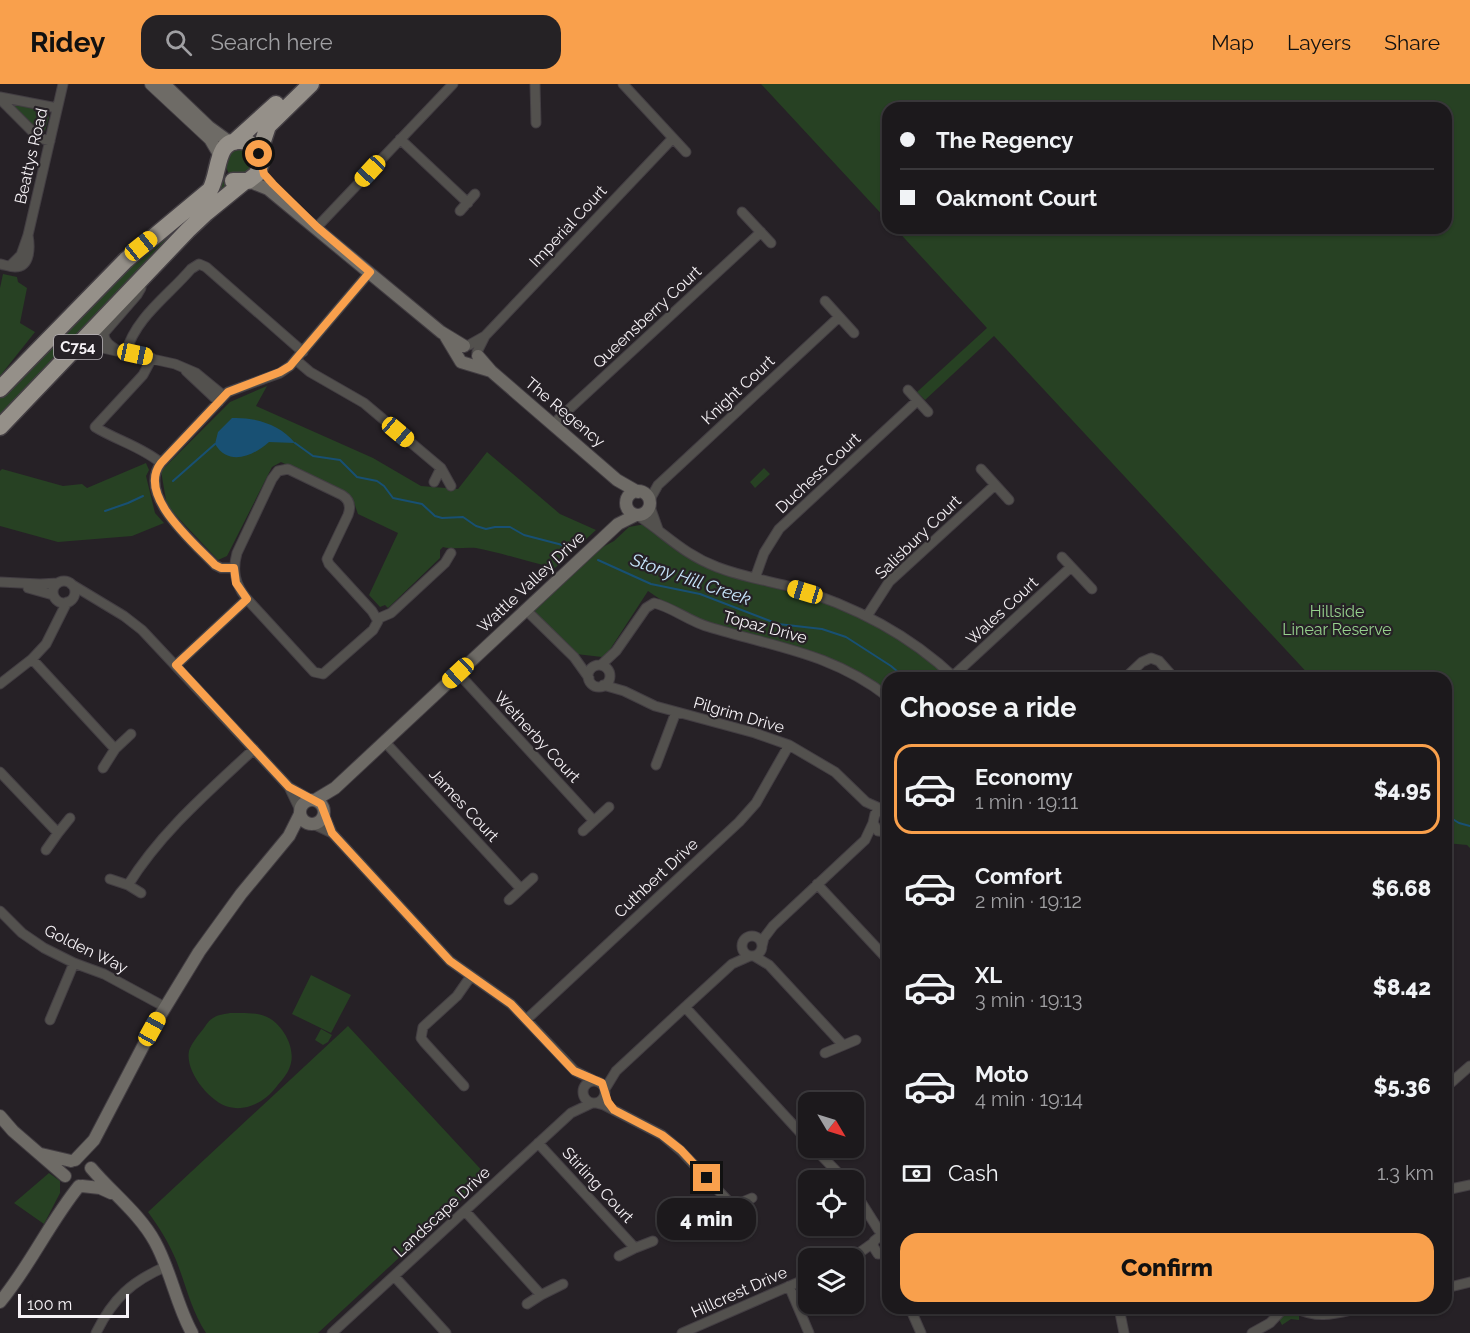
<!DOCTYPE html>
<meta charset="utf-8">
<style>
:root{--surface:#1c191c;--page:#252225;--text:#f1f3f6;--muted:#a0a0a3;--line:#3a383b;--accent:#f9a04c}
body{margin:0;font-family:Raleway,sans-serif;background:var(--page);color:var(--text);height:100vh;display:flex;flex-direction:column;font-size:22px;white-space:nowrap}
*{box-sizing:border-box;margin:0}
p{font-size:20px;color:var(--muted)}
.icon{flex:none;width:33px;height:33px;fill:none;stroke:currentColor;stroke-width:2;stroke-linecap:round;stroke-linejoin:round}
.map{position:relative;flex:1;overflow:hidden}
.details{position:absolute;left:882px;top:588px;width:570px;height:642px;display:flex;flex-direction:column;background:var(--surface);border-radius:18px;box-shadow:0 2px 4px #0004,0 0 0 2px var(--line)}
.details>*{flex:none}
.guide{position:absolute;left:882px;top:18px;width:570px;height:132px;border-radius:18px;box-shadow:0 2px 4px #0004,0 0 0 2px var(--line);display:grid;align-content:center;height:132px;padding:0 18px;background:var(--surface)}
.needle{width:39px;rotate:128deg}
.fabs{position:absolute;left:798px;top:1008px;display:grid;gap:12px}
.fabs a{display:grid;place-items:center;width:66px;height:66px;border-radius:12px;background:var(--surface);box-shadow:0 2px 4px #0004,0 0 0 2px var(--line);font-size:30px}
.scale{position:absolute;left:18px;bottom:15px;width:111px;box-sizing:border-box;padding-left:6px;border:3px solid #f6f2f6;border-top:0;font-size:16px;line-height:21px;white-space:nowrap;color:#f6f2f6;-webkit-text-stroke:4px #262126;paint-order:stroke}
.end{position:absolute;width:27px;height:27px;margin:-14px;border:8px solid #f9a04c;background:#111;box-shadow:0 0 0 3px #111}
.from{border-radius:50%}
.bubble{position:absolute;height:42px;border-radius:18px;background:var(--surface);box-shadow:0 2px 4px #0004,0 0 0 2px var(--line);font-size:20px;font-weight:800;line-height:42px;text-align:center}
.car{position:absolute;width:18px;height:36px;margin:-18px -9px;border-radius:8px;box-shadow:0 0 4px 2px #0007;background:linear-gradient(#f5c518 24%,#345 0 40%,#f5c518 0 76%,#345 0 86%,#f5c518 0)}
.guide b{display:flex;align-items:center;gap:21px;height:57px;font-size:22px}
.guide b+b{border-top:2px solid var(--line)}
.guide i{width:15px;height:15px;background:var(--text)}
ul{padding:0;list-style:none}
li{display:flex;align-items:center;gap:18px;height:90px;margin:0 12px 9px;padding:0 6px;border:3px solid transparent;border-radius:18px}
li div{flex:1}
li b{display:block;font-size:22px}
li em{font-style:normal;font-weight:800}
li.current{border-color:var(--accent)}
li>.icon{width:54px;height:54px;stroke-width:1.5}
h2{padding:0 18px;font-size:27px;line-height:72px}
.pay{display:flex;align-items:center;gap:15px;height:66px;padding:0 18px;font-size:22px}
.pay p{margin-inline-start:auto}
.primary-button{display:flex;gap:12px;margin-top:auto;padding:12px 18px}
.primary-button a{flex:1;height:69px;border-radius:18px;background:var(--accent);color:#111;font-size:24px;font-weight:800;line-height:69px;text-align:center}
header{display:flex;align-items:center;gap:36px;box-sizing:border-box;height:84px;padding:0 30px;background:var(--accent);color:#111}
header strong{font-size:28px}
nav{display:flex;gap:33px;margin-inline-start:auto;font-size:21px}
.search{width:420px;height:54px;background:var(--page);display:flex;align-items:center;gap:15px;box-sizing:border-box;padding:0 21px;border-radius:18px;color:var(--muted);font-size:22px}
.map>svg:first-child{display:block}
.green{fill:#274123}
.water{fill:#185073}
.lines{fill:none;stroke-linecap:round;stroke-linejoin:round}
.stream{stroke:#185073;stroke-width:2}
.street-casing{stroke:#433e43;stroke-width:11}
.secondary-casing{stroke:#433e43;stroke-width:14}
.highway-casing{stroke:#433e43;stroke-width:19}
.street{stroke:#53514e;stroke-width:9}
.secondary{stroke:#6e6b66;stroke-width:12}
.highway{stroke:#959089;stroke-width:16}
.route{stroke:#f9a04c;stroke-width:8}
.labels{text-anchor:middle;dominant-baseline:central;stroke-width:4.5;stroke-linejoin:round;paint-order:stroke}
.shield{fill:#262126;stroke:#b8b3b8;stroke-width:1.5}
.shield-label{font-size:15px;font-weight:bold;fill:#f6f2f6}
.street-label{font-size:16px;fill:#f6f2f6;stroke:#262126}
.park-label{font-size:16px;fill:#96d18d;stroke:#262126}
.water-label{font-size:18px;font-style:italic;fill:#c6e4fa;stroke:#262126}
</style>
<header>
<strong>Ridey</strong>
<div class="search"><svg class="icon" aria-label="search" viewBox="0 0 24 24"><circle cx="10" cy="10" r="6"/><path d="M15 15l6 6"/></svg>Search here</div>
<nav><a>Map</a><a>Layers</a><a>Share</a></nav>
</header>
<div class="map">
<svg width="1470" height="1249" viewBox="0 0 1470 1249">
<rect width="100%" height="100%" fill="#262126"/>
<path class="green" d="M761 0H1470V764L1467 761 1446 759V594H1312L994 252 925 316 917 308 987 244 895 144H1446V24H888V137Z
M9 17 46 26 49 33 45 47 39 50 8 22Z
M244 64 254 73 249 91 229 90 225 81 230 67Z
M221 92 231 101 0 330V312Z
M3 190 17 193 18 198 27 204 20 239 35 248 0 292V204Z
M267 302 256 322 373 374 421 402 458 405 487 368 560 430 596 446 555 484C529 478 502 469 476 464 465 463 454 466 443 463L440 466V474L388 524 385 521 380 523 369 511 398 449 358 430 352 413 281 378 272 383 227 472 218 476 167 422 161 387 230 318Z
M146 379 149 386 146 392 155 429 164 439 132 452 58 458 0 442V387L2 385 63 402 82 400 87 404Z
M764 384 770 390 755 404 750 398Z
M645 440C659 453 674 467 692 476 741 500 796 506 846 526 884 541 919 567 949 594H888V610L840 579 819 570 692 533 673 524 648 507 609 567 602 573 576 570 537 533 535 527 537 518 590 470 614 457 629 443Z
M311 891 351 911 331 949 292 930Z
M230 929C242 929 256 928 267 933 282 940 295 962 291 979 289 988 283 995 277 1002 267 1016 248 1028 229 1023 210 1018 185 988 189 967 191 960 199 950 204 944 206 941 209 936 213 934 217 931 225 930 230 929Z
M348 942 487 1092 318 1249H206C191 1226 186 1201 176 1176 169 1159 159 1143 148 1128Z
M321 945 332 951 328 958 323 961 315 956Z
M49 1089 60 1097V1109L44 1140 14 1119Z
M1288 1226H1293L1299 1229V1236L1291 1235 1282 1241 1279 1235Z"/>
<path class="water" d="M232 334C254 333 280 340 295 359L269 358C253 372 229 383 215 360L218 348Z"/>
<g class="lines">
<path class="stream" d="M295 359 313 372 340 376 357 393 377 397 384 402 393 414 422 420 435 432 442 434 463 433 476 442 486 445 495 443H510L524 451 574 464
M173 397 215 360
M105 427 128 419 143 412
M598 476 651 500 700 510 778 540 822 545 846 553 891 582 905 594
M1446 731 1459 739 1470 742"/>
<g class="street-casing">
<path id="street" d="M535 0 536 39
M623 0 673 54
M0 13 57 24
M0 15 39 54 50 57
M400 55 468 119
M460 127 475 110
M742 128 771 159
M317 143 453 0
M0 180C5 181 10 183 15 183 31 183 30 162 28 151
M10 182 21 171 28 151 63 0
M825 217 854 249
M469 261 485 252
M78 263 89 261 175 280 196 289 224 312
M117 266C110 262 103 257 104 249L137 211 141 204
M126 268C136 233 168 212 191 185L199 180 206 183 303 268
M477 268 485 252 673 54 686 68
M152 274 143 291 95 343C116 356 142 363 161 379
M296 276 310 288 364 319 441 384 451 402
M186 287 219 318
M908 306 928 328
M553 340 761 148
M288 385 342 411C350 416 351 423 348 431L327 475 329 480 372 527 378 537 373 546 323 590 314 588 247 515C235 501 232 487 237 469L272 395 278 387Z
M981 385 1009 416
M434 398 441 384
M649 417 658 401 839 233
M649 420 658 445
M637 431C666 450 683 470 717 483 740 492 764 496 788 502 850 520 908 549 955 594
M1062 473 1092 505
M234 484H221L215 481C194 459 136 411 161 379L228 308 280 289 290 282 370 188
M755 494 764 469 779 445 917 317
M53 508a11 11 0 1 1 22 0a11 11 0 1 1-22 0Z
M0 498 40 500 58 499
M71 500 124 532 142 546 289 703 300 726
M28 504 53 511
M526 526 574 573 589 594
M867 532 889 498 995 401
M377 535 391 529 445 479 451 469
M32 575 115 665 131 650
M176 581 247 515
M601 581 616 567 646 524 654 519C672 523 690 538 709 543 774 563 832 569 888 613
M588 592a11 11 0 1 1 22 0a11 11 0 1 1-22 0Z
M458 589 594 737
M953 592 1071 483
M1125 594 1142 578 1151 574 1159 577 1174 594
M0 600 32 575 46 560 67 518
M603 601 624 607 655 622 755 649 789 661 835 688 866 718 884 726
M384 657 521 805
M656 681 676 628
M103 684 115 665
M0 688 58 749 70 734
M289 703 310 715
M887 726H881L875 730 873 739 878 747 888 748
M324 730 332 749
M313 740 332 749 450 877 511 920 575 987 593 996
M583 747 609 723
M46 766 58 749
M110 795 128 801
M817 800 888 876
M141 809 128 801C161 748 208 708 254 665
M509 816 533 794
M0 827 22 849 44 864 74 879 104 890 165 923
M742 862a10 10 0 1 1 20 0a10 10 0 1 1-20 0Z
M762 862 764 854 773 842 865 756 873 739
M754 872 769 881 843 961
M685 923 808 1057
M527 935 739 738 756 719 789 661
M50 936 74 879
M825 969 856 956
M583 1008a11 11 0 1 1 22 0a11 11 0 1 1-22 0Z
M464 1002 424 958 421 954 423 943 457 912 471 892
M1446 1003 1470 982
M605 1005 616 987 685 923 732 880 750 872
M596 1019 604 1021 662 1051 681 1067 733 1122 752 1114
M538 1059 635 1164 653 1157
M814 1064 845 1096
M1446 1106 1470 1101
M854 1107 878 1145 885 1152
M465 1127 541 1211 563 1200
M717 1129 733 1122
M888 1154 879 1153 874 1157 873 1162 878 1170 888 1169
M619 1172 635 1164
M852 1174 873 1159
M394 1192 446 1249
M789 1202 809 1249
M1446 1204 1470 1198
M527 1220 541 1211
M910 1224 921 1249
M1119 1224 1124 1249
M1296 1224C1319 1236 1337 1229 1360 1224
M96 1249C113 1214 132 1197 167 1182
M332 1249 571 1029 592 1019
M682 1249 808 1194
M1252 1249 1270 1239 1284 1224"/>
</g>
<g class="secondary-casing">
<path id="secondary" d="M151 0 210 55 220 72
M164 0 209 43 231 59
M248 97 268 105 441 248 464 262
M446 253 461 278 491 287
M478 272 491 287 617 396 638 408
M626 419a12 12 0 1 1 24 0a12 12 0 1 1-24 0Z
M300 728a12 12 0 1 1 24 0a12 12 0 1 1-24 0Z
M315 716 335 704 618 440 636 431
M0 1032 13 1047 65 1092
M41 1070 71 1077
M75 1076 94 1056 152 945 199 868 241 810 289 752 300 730
M91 1084C112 1109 140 1130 155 1158 171 1187 176 1220 192 1249
M82 1102 100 1104 111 1109
M0 1218C30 1182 49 1139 79 1102"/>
</g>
<g class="highway-casing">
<path id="highway" d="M234 58 276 20
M233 97H248L257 90 261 79V63L268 42 311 0
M0 305 126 176 210 106C220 89 215 56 240 57 249 57 255 63 259 70
M0 343 188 146 206 129 244 98"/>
</g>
<use href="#street" class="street"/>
<use href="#secondary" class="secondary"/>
<use href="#highway" class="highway"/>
</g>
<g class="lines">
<path class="route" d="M259 70 264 90 273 100 317 143 370 188 290 282 280 288 228 308 161 379C136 411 194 459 215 481L221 484H234L236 499 247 515 176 581 289 703 321 720 332 749 450 877 511 920 574 987 602 999 608 1018 614 1026 662 1051 681 1066 707 1094"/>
</g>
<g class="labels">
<rect class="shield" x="54" y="251" width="48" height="24" rx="4.5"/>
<g class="shield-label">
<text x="78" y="263">C754</text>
</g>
<g class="street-label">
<text transform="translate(31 72) rotate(-77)">Beattys Road</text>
<text transform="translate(568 142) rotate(-47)">Imperial Court</text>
<text transform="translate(647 233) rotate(-43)">Queensberry Court</text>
<text transform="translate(738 306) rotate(-43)">Knight Court</text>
<text transform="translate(565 328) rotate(40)">The Regency</text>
<text transform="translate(818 389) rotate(-43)">Duchess Court</text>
<text transform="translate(918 453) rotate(-44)">Salisbury Court</text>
<text transform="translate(531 498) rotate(-43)">Wattle Valley Drive</text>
<text transform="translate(1002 527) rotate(-43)">Wales Court</text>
<text transform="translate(765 543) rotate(15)">Topaz Drive</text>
<text transform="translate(739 631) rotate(16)">Pilgrim Drive</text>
<text transform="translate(537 653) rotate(47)">Wetherby Court</text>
<text transform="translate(464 721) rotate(47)">James Court</text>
<text transform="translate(656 794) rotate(-43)">Cuthbert Drive</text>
<text transform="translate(86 865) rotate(26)">Golden Way</text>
<text transform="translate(598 1101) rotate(47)">Stirling Court</text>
<text transform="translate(442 1128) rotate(-43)">Landscape Drive</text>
<text transform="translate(739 1208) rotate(-24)">Hillcrest Drive</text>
</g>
<g class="park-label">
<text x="1337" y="527">Hillside<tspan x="1337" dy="18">Linear Reserve</tspan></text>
</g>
<g class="water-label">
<text transform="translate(691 495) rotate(19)">Stony Hill Creek</text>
</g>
</g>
</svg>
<div class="fabs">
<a><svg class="needle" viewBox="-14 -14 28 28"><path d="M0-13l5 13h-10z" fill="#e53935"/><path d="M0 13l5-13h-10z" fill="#a0a0a3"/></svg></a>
<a><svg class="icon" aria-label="locate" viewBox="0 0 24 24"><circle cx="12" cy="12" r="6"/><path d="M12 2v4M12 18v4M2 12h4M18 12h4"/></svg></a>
<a><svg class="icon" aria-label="layers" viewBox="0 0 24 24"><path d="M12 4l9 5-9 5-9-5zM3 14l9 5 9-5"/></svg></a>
</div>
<div class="scale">100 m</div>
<i class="end from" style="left:259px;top:70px"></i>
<i class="end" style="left:707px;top:1094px"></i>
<div class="bubble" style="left:657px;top:1114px;width:99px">4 min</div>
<i class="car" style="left:370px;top:87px;rotate:223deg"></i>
<i class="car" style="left:141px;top:162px;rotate:51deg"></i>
<i class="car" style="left:135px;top:270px;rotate:102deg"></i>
<i class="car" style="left:398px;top:348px;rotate:130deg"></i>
<i class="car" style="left:805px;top:508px;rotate:287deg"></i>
<i class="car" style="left:458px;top:589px;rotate:227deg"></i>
<i class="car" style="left:152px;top:945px;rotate:29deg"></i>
<div class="guide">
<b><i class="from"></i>The Regency</b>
<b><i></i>Oakmont Court</b>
</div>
<section class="details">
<h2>Choose a ride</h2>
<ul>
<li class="current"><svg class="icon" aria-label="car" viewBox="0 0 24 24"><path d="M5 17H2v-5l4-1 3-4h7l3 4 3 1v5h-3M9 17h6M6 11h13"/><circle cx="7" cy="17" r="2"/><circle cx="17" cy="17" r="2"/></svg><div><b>Economy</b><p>1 min · 19:11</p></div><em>$4.95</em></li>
<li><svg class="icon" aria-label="car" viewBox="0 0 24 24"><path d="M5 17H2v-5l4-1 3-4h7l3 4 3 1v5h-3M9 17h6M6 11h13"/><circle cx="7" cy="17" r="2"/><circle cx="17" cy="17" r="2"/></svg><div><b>Comfort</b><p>2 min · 19:12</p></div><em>$6.68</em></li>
<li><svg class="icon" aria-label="car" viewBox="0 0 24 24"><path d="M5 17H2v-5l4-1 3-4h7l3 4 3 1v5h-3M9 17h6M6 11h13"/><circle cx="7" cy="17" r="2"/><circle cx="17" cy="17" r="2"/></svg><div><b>XL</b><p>3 min · 19:13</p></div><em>$8.42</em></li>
<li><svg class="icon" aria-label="car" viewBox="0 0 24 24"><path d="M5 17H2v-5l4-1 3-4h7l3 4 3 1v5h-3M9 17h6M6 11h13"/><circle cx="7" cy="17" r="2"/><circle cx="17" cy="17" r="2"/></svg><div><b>Moto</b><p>4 min · 19:14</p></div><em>$5.36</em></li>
</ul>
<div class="pay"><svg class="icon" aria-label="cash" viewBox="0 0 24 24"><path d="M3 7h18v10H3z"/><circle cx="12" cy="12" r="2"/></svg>Cash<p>1.3 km</p></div>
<div class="primary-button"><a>Confirm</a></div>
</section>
</div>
